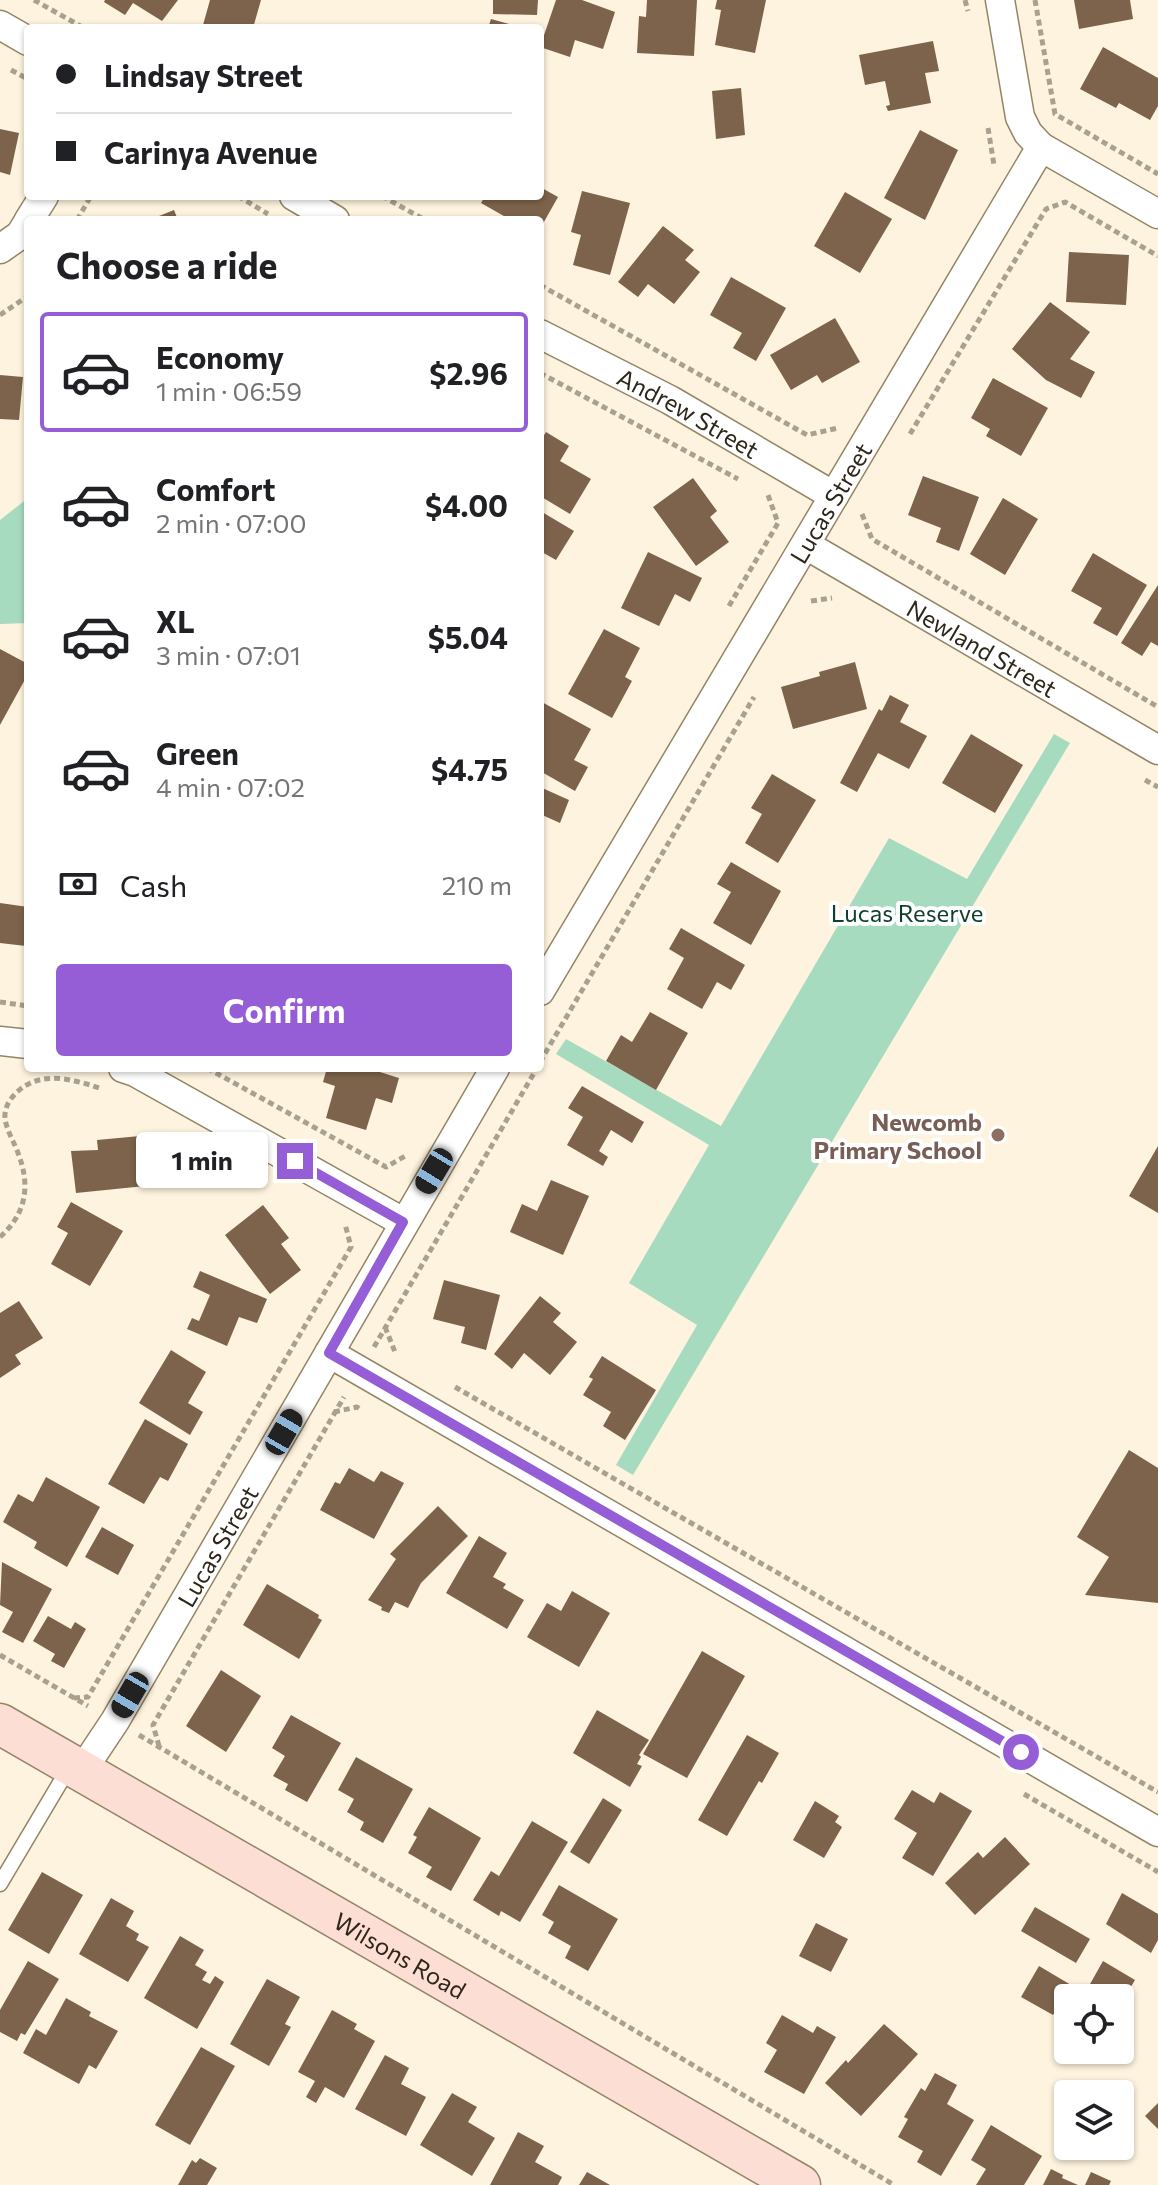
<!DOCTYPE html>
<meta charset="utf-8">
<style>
:root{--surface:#fff;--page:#f6f6f6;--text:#202124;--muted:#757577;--line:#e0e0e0;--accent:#955ed6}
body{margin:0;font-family:Commissioner,sans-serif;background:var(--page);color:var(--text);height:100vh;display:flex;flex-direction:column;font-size:30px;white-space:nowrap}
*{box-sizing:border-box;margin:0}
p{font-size:26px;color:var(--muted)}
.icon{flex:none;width:44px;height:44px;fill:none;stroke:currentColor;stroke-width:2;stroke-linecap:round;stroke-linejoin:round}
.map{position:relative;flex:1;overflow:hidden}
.details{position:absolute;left:24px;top:216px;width:520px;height:856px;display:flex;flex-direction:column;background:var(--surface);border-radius:8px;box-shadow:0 2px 6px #0004}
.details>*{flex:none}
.hud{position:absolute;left:24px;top:24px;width:520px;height:176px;border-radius:8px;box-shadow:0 2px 6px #0004;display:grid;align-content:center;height:176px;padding:0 32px;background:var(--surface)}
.fabs{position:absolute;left:1054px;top:1984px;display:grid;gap:16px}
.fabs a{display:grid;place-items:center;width:80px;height:80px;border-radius:8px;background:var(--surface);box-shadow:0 2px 6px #0004;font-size:40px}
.end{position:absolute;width:36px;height:36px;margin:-18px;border:10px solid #955ed6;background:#fff;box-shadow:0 0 0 4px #fff}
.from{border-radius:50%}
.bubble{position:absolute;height:56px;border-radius:8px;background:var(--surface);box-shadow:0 2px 6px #0004;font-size:26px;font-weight:700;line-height:56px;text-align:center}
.car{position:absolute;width:24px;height:48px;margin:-24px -12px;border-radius:10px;box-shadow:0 0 6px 2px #0007;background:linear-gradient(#222 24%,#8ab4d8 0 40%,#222 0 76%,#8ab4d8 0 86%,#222 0)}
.hud b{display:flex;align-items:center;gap:28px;height:76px;font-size:30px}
.hud b+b{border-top:2px solid var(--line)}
.hud i{width:20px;height:20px;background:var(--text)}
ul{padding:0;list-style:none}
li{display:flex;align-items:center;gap:24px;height:120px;margin:0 16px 12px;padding:0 16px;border:4px solid transparent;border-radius:8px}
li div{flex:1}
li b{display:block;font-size:30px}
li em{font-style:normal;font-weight:700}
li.on{border-color:var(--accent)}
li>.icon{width:72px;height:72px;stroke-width:1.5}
h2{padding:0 32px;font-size:36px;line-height:96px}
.pay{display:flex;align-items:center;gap:20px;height:88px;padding:0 32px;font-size:30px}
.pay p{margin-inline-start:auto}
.cta{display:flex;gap:16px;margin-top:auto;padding:16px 32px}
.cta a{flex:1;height:92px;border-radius:8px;background:var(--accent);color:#fff;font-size:32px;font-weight:700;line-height:92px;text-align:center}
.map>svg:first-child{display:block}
.green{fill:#a7dbbf}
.building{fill:#7d634b}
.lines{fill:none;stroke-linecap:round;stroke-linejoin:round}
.lane-casing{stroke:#948565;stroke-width:17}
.street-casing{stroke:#948565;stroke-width:31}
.secondary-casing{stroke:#948565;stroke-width:43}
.path{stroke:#a9a18f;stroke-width:5;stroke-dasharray:6 4;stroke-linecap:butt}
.lane{stroke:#fff;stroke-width:14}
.street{stroke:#fff;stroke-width:28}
.secondary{stroke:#fdded5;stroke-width:40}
.route{stroke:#955ed6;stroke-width:10}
.education-dot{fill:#8d6e63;stroke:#fff;stroke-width:3}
.labels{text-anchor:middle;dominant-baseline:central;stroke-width:8;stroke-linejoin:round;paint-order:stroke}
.street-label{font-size:24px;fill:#2d2619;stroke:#fff}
.park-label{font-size:24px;fill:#0d3f2a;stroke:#fff}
.education-label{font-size:24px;font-weight:bold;fill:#785e54;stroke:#fff;text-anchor:end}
</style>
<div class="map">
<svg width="1158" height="2185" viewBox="0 0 1158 2185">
<rect width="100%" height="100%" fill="#fdf3de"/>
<path class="green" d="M28 498V623L0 624V520Z
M1054 734 1070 743 633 1475 616 1465 697 1325 629 1283 709 1145 556 1054 566 1039 721 1126 889 838 967 879Z"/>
<path class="building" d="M105 0H178L162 21 133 3 125 15 104 2Z
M210 0H261L253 28H213L203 25Z
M493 0H538L537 15 493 14Z
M556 0H582L615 12 603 49 575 40 570 57 540 47Z
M647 0H697L694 56 637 53 639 16 646 17Z
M717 0H766L755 53 715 45 721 10 715 9Z
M1074 0H1130L1133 19 1079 29Z
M491 19 520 27V28H488Z
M933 41 939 71 925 73 931 103 888 111 886 106 890 105 885 81 865 85 859 55Z
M1103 47 1158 78V106L1150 120 1119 103 1116 108 1080 89Z
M741 88 745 135 716 139 712 91Z
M0 129 19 133 10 175 0 172Z
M920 130 958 150 925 220 884 198Z
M540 187 558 197 540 229V220H511L481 203 485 196H540Z
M582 191 630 203 610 275 573 265 581 235 571 232Z
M845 192 892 219 860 273 814 246Z
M174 210 178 220H149Z
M663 226 694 250 685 260 700 272 674 304 648 284 638 297 618 282Z
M1069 252 1129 255 1126 305 1066 302Z
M731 277 786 308 756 361 733 348 742 333 710 315Z
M1050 302 1090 332 1070 359 1095 372 1081 398 1046 380 1012 349Z
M835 318 860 362 822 383 817 375 791 390 770 355Z
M0 375 23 377 19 420 0 419Z
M993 378 1048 408 1021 456 986 436 990 429 971 418Z
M546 432 569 446 560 461 591 479 570 514 540 496V442Z
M923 476 979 497 959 551 936 542 941 528 908 515Z
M693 478 717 511 710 517 729 542 696 566 653 507Z
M1003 498 1038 519 1005 575 970 554Z
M542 512 574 531 556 560 540 551Z
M648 552 702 578 690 602 675 594 659 626 621 608Z
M1093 553 1147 585 1117 636 1093 623 1102 608 1071 591Z
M1158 585V646L1151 642 1142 656 1121 643Z
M604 629 640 648 625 677 632 681 612 718 568 694Z
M0 649 28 664V674L0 725Z
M855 662 867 709 793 729 781 687 820 676 819 672Z
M890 695 909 705 900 722 927 736 909 769 878 753 857 792 840 783 879 709 882 711Z
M540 701 591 729 574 760 588 767 575 791 540 771Z
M971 734 1023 765 995 813 942 783Z
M772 774 816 800 778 863 745 843 762 814 751 808Z
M540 787 569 800 560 823 540 814Z
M731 862 781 891 751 945 713 923 731 892 717 884Z
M0 903 28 907 26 946 0 943Z
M681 928 745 965 731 990 717 982 702 1009 667 989 684 958 669 949Z
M650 1012 688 1033 656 1090 606 1061 621 1035 632 1042Z
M327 1068H367L399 1078 392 1103 376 1098 366 1130 326 1118 335 1086 323 1082Z
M582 1086 644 1122 632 1143 611 1130 599 1151 608 1157 603 1166 567 1145 583 1117 568 1108Z
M140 1136 145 1186 76 1193 71 1151 98 1150 97 1140Z
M1158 1146V1213L1129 1196Z
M551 1180 589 1196 563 1255 510 1232 522 1204 537 1211Z
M71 1202 123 1231 90 1286 51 1264 68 1233 57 1227Z
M263 1205 289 1238 281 1244 301 1270 270 1294 225 1235Z
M200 1271 267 1299 257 1323 239 1317 227 1346 187 1329 192 1318 199 1321 210 1295 193 1287Z
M444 1280 500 1295 486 1350 461 1343 465 1327 433 1319Z
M540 1296 561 1313 553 1322 577 1342 550 1375 524 1353 512 1369 494 1354Z
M19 1301 43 1338 15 1355 21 1364 0 1378V1313Z
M171 1350 206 1372 188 1403 203 1412 190 1435 139 1403Z
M602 1356 656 1390 625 1440 603 1426 611 1412 583 1395 593 1379 589 1377Z
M145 1419 188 1444 168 1481 160 1477 144 1504 108 1484Z
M1129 1450 1158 1468V1603L1085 1595 1109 1557 1077 1537Z
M349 1468 374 1482 381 1471 404 1483 374 1539 320 1510 335 1482 340 1484Z
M46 1477 100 1507 67 1567 34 1548 37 1542 3 1522 18 1494 33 1502Z
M438 1506 468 1536 421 1583 408 1608 395 1602 389 1613 381 1610 382 1607 368 1600 396 1559 390 1554Z
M102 1527 134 1545 118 1575 85 1557Z
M479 1536 507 1553 493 1577 506 1584 503 1588 524 1600 507 1629 446 1593Z
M2 1562 52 1589 23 1643 2 1632 13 1612 0 1605Z
M267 1584 319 1615 318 1618 322 1620 299 1659 243 1625Z
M572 1591 610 1613 579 1667 527 1637 547 1603 561 1611Z
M48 1616 71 1629 75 1622 86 1629 64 1668 51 1661 55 1654 33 1641Z
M702 1651 745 1676 687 1778 643 1754Z
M221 1670 261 1696 226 1752 186 1726Z
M597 1710 649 1740 639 1755 641 1757 637 1764 642 1766 630 1787 573 1753Z
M291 1715 341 1743 307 1802 285 1790 288 1784 273 1776 285 1756 272 1748Z
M747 1735 779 1753 762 1783 759 1781 727 1836 698 1820Z
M356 1757 413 1789 383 1843 360 1830 364 1822 347 1812 354 1799 338 1790Z
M912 1790 934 1803 940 1792 972 1811 933 1876 902 1858 917 1833 894 1819Z
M603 1798 622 1810 589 1864 570 1852Z
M815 1801 839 1816 835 1822 842 1827 824 1858 793 1840Z
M429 1807 481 1838 451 1891 426 1877 432 1867 408 1853 417 1837 413 1835Z
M532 1821 568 1842 520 1922 501 1911 499 1916 473 1900 491 1871 499 1876Z
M1005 1837 1030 1864 975 1915 945 1883 978 1852 983 1858Z
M42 1872 83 1895 49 1954 8 1930Z
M559 1885 618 1919 588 1971 565 1958 571 1946 548 1933 554 1922 542 1915Z
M1122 1893 1158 1914V1940L1151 1953 1106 1924Z
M111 1898 134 1911 126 1926 139 1934 136 1940 149 1947 128 1982 79 1954Z
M1035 1907 1090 1939 1076 1963 1021 1931Z
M816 1923 848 1939 831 1972 799 1956Z
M180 1936 204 1950 195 1965 207 1972 202 1980 210 1984 215 1976 224 1982 197 2029 144 1998Z
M28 1961 59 1979 25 2035 21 2033 17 2041 0 2032V2010Z
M1103 1961 1135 1980 1120 2005V1998H1093L1085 1993Z
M1039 1966 1071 1985 1053 2015 1021 1997Z
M267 1979 300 1997 285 2024 291 2027 269 2066 230 2044Z
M66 1998 91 2012 89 2016 118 2031 96 2069 89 2065 79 2084 23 2053 36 2029 46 2035Z
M332 2010 357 2024 354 2029 375 2041 344 2098 325 2087 316 2103 306 2097 315 2081 298 2072Z
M782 2015 813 2033 817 2026 836 2037 804 2094 764 2072 777 2050 766 2043Z
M884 2024 918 2054 861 2116 825 2083 846 2060 848 2063Z
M201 2047 235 2066 190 2145 155 2125Z
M385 2055 409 2068 401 2084 426 2097 406 2136 355 2109Z
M935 2073 957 2085 947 2104 974 2120 941 2176 917 2162 923 2151 898 2137 908 2119 904 2117 921 2088 925 2091Z
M452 2093 477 2107 468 2122 495 2138 472 2176 420 2145Z
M1158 2103V2129L1145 2116Z
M1068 2121V2146H1084L1079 2155 1056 2142Z
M991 2125 1042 2156 1024 2185H976L986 2169 971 2160Z
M518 2132 544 2146 535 2162 562 2177 558 2185H490Z
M200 2158 217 2168 207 2185H178L192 2160 196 2163Z
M1051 2169 1063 2175 1062 2178 1078 2185H1043Z
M587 2172 610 2185H579Z
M1091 2172 1111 2181 1109 2185H1085Z"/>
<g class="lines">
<g class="lane-casing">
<path id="lane" d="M0 1884 70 1766"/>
</g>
<g class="street-casing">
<g id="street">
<path d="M0 25 28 41"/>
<path d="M1041 147 1158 214"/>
<path d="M294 196 335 220"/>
<path d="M29 220 44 196"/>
<path d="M0 249 20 235 28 222"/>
<path id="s1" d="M540 334 670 400 834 496"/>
<path id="s2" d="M806 545 1158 750"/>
<path id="s3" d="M540 991 1041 147 1028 133 1020 117 1000 0"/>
<path d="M0 1041 28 1044"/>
<path d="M123 1068 135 1072 403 1222"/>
<path d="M329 1353 1158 1832"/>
<path id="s4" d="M81 1772 115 1721 495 1068"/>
</g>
</g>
<g class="secondary-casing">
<g id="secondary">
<path id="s5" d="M0 1724 800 2185"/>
</g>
</g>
<path class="path" d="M34 0 84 28
M965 0 968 11
M1035 0 1055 114 1158 174
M11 70 28 79
M988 128 994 165
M238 196 268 214
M382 196 425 220
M77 220 91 196
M540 285 807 435 838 428
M0 315 28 296
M540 373 738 479
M910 434 1046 209 1065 202 1158 256
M862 514 872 539 1158 707
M811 601 832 598
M729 606 778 523 768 495
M1145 780 1158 787
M0 1002 28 1006
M540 1062 754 697
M207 1068 386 1167 407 1155
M0 1237C26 1214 31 1186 18 1153 14 1142 7 1131 5 1119 4 1107 10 1099 17 1092 41 1070 72 1079 99 1088
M385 1327 395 1352
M374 1347 537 1068
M455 1387 1158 1792
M334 1412 357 1407 361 1410
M0 1655 88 1706
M74 1698 88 1697 351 1247 345 1224
M139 1735 894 2185
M159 1746 153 1725 344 1397
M1024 1794 1158 1872"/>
<use href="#lane" class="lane"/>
<use href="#street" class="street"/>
<use href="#secondary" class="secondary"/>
</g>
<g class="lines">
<path class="route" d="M295 1161 403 1222 329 1353 1021 1752"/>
</g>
<circle class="education-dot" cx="998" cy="1135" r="8"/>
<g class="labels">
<g class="street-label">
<text stroke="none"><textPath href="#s1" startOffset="168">Andrew Street</textPath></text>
<text stroke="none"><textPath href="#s3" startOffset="568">Lucas Street</textPath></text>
<text stroke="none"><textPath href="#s2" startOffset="204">Newland Street</textPath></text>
<text stroke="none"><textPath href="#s4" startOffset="264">Lucas Street</textPath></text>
<text stroke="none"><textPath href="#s5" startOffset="462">Wilsons Road</textPath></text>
</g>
<g class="park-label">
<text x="907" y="912">Lucas Reserve</text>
</g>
<g class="education-label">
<text x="982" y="1121">Newcomb<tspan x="982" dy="28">Primary School</tspan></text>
</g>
</g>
</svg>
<div class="fabs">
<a><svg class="icon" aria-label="locate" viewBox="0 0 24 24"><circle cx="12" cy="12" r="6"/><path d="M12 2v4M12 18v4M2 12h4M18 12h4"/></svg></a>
<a><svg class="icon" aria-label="layers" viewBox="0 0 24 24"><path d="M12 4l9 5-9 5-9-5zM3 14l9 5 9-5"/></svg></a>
</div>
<i class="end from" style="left:1021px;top:1752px"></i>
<i class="end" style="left:295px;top:1161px"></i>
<div class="bubble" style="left:136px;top:1132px;width:132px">1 min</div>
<i class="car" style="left:434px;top:1171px;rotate:211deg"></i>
<i class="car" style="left:284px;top:1432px;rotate:30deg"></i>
<i class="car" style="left:130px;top:1695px;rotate:210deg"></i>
<div class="hud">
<b><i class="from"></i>Lindsay Street</b>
<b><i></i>Carinya Avenue</b>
</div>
<section class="details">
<h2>Choose a ride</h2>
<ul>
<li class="on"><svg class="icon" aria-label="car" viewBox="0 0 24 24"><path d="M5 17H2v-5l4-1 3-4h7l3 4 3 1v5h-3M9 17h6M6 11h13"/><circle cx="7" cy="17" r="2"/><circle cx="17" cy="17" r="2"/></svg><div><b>Economy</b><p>1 min · 06:59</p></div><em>$2.96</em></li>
<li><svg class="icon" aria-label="car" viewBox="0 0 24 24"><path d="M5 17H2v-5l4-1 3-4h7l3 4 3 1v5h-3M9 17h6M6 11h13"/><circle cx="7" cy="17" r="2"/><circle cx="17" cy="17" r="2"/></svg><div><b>Comfort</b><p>2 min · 07:00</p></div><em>$4.00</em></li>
<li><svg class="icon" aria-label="car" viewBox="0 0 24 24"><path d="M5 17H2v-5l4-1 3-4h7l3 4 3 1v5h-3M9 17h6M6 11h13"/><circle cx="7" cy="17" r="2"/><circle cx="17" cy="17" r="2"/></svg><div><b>XL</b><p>3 min · 07:01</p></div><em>$5.04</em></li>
<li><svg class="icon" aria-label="car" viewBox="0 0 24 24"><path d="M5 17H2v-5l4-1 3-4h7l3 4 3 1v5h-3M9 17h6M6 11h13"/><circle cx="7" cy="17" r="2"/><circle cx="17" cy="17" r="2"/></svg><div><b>Green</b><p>4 min · 07:02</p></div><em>$4.75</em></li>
</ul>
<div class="pay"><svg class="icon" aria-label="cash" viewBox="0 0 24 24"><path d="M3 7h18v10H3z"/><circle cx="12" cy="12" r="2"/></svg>Cash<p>210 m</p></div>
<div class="cta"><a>Confirm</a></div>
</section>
</div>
